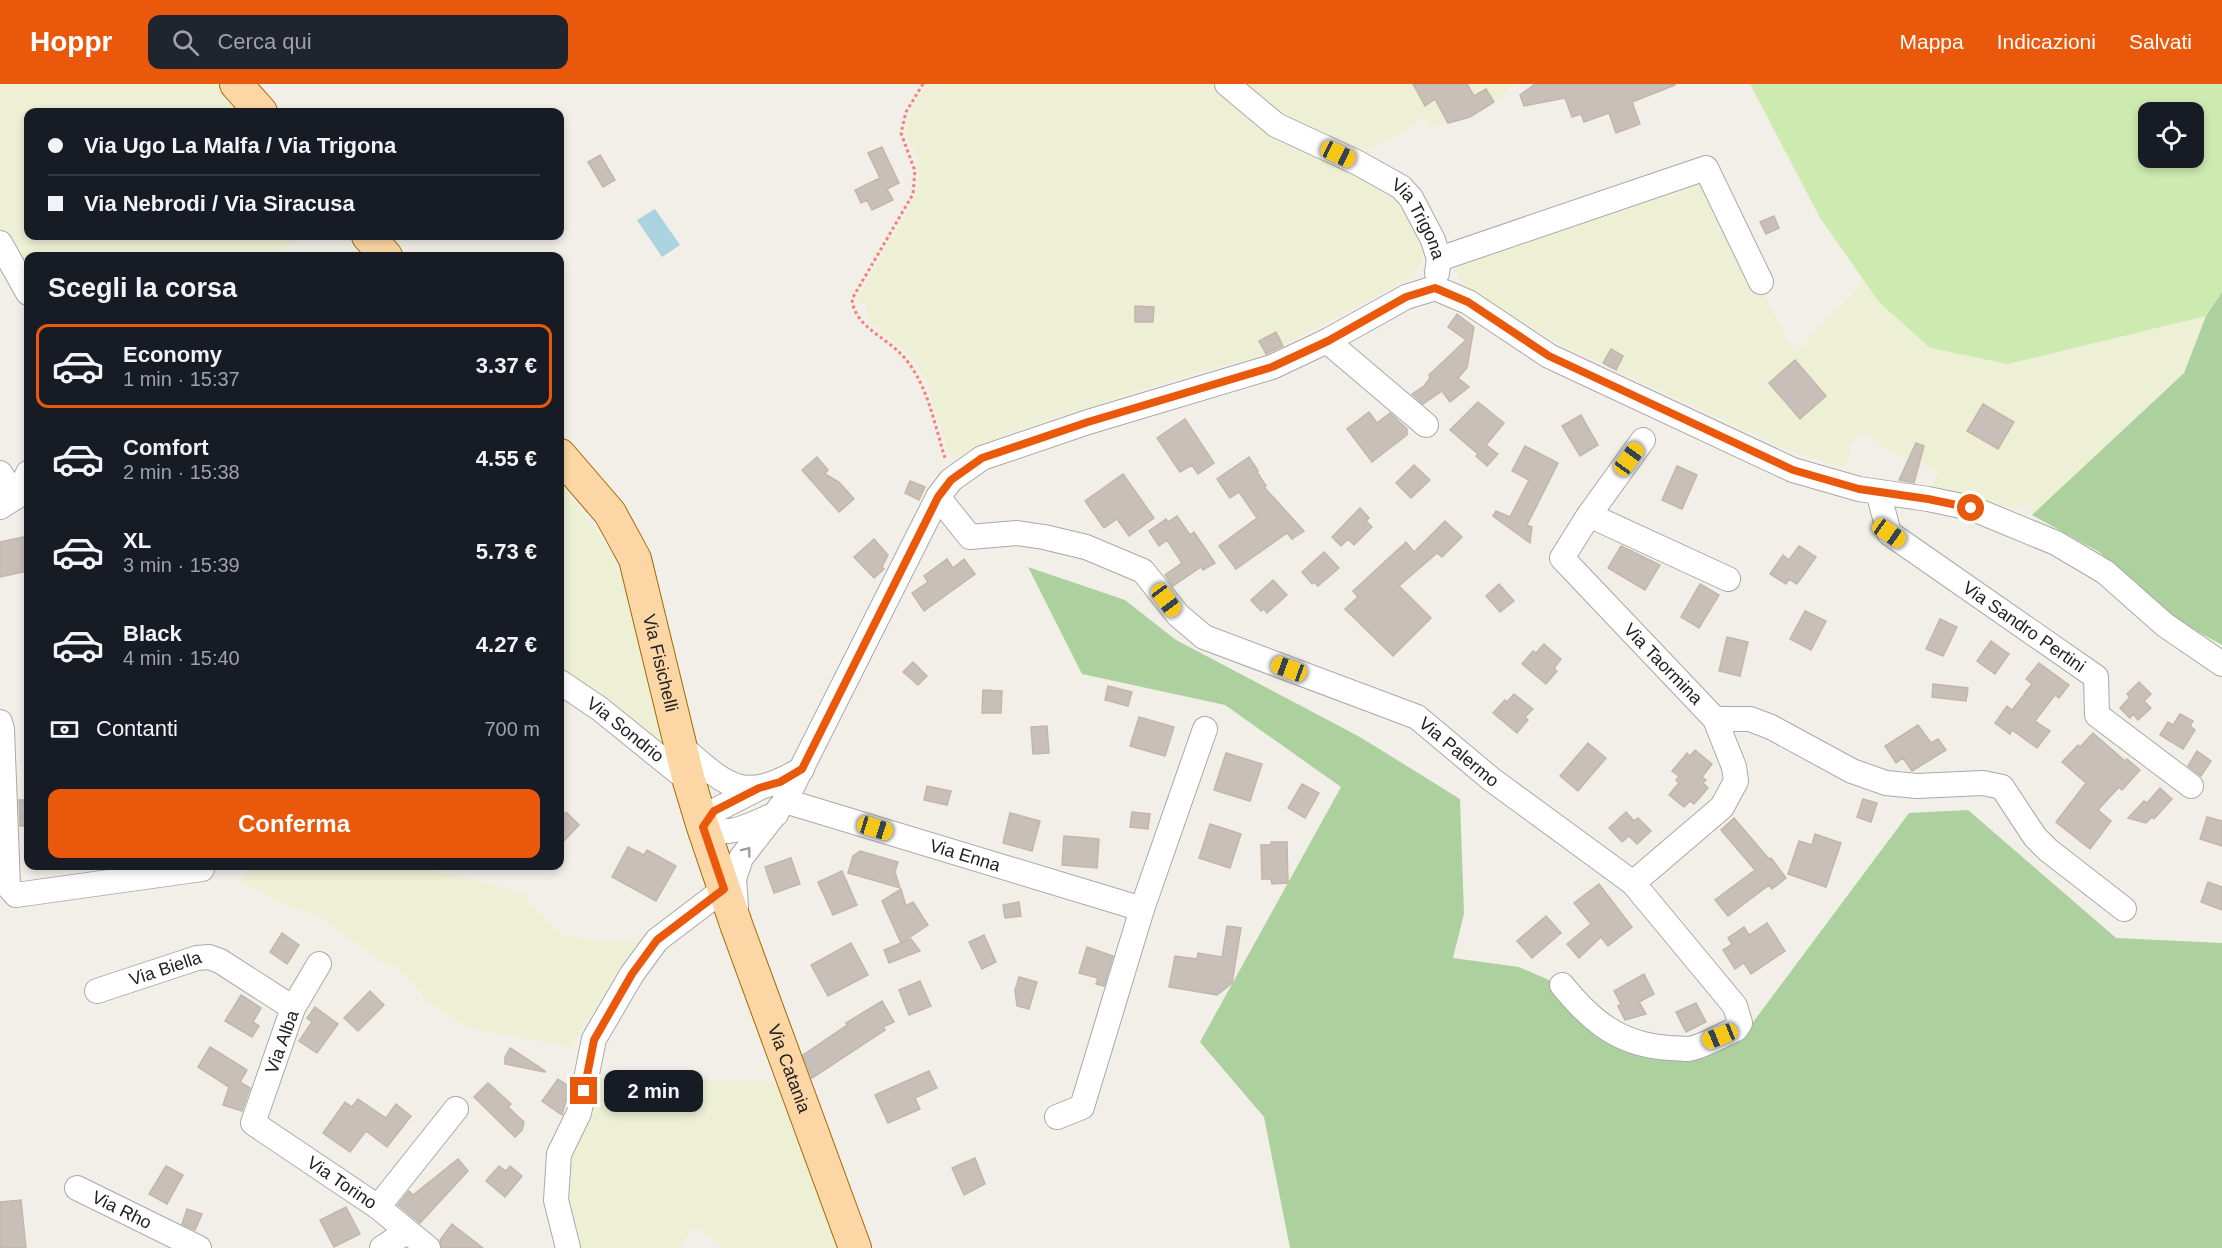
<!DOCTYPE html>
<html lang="it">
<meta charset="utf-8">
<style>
:root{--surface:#171b24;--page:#20242c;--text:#f1f3f6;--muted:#9ea1a6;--line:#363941;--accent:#ea580c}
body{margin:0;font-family:Arial,sans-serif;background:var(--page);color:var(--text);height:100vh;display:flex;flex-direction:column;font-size:22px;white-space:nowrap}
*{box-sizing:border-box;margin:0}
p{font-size:20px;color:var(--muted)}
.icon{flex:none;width:33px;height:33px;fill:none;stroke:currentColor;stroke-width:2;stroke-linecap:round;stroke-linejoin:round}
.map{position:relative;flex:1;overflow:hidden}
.details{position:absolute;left:24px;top:168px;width:540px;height:618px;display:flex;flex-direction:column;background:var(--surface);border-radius:12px;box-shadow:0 3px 9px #0003}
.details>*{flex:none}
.banner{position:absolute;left:24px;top:24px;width:540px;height:132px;border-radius:12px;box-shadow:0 3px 9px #0003;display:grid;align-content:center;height:132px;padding:0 24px;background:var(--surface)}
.buttons{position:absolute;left:2138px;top:18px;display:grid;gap:12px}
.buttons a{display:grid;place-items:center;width:66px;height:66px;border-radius:12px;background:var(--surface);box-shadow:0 3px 9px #0003;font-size:30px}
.end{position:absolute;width:27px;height:27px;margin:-14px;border:8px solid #ea580c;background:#fff;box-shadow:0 0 0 3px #fff}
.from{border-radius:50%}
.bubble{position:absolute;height:42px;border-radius:12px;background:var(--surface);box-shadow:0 3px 9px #0003;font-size:20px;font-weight:700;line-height:42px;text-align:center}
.car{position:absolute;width:18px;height:36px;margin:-18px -9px;border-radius:8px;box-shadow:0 0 4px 2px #0007;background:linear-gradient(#f5c518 24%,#345 0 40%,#f5c518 0 76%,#345 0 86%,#f5c518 0)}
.banner b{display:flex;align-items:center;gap:21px;height:57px;font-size:22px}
.banner b+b{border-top:2px solid var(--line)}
.banner i{width:15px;height:15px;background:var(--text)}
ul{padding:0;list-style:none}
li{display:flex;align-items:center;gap:18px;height:84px;margin:0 12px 9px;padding:0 12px;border:3px solid transparent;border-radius:12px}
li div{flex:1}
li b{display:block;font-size:22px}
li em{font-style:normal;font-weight:700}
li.on{border-color:var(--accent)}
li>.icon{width:54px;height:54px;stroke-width:1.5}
h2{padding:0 24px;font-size:27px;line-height:72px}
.pay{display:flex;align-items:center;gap:15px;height:66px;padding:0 24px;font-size:22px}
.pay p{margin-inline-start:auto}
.cta{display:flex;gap:12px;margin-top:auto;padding:12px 24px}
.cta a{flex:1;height:69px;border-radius:12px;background:var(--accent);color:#fff;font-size:24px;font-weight:700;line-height:69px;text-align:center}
header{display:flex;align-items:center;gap:36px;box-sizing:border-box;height:84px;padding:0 30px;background:var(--accent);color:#fff}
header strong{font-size:28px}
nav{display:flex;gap:33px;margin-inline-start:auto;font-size:21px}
.search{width:420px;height:54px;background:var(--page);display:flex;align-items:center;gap:15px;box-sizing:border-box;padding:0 21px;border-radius:12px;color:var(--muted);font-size:22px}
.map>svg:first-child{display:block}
.farmland{fill:#eef0d5}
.grass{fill:#cdebb0;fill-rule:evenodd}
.forest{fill:#add19e}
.water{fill:#aad3df}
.building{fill:#c7bfb8;stroke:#c4b6ab;stroke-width:1.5}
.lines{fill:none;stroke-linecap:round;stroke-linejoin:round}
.minor-casing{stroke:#a9a9a9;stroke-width:26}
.major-casing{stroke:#a06b00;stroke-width:34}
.path{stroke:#fa8072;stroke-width:3;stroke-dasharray:3 3;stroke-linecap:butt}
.minor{stroke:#fff;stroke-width:24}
.major{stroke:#fcd6a4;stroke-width:32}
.oneway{stroke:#9c9c9c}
.route{stroke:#ea580c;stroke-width:8}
.labels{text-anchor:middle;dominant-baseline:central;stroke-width:6;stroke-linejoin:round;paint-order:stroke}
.street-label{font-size:18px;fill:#222;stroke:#fff}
</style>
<header>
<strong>Hoppr</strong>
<div class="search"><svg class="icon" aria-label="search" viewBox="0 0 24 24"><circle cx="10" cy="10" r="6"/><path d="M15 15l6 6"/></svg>Cerca qui</div>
<nav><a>Mappa</a><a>Indicazioni</a><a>Salvati</a></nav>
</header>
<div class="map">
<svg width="2222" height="1164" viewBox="0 0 2222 1164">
<rect width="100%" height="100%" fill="#f2efe9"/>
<path class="farmland" d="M0 0H222L246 28H28V152H301L275 172H28V195L0 148Z
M930 0H1214L1223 7 1398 111 1426 164 1421 179 1413 191 1396 202 1267 270 1165 298 1003 351 956 374 948 368 927 298 917 280 909 271 869 237 866 222 856 216 916 112 919 101 917 75 905 49 906 40 918 14Z
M1239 0H1514L1507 8 1494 18 1470 33 1429 43 1422 32 1406 48 1358 69 1281 35Z
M1702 94 1795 269 1864 197 1879 218 2008 280 2206 232 2184 289 2032 431 2029 420 2015 425 1946 406 1930 405 1939 388 1892 368 1862 348 1850 360 1851 371 1844 384 1790 367 1550 256 1465 202 1453 185 1456 177Z
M560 391 570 403 567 407 592 440 613 473 623 497 668 666 560 587Z
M254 782H427L431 785 522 809 561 851 603 858H643L570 963 467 944 428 917 395 881 383 879 322 834 273 815 239 797Z
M595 993 780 998 842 1164H726L693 1143 680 1164H573L569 1150 564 1074Z"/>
<path class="grass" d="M1750 0H2222V208L2206 232 2008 280 1930 264 1879 218 1820 134ZM2148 28H2193V74H2148Z"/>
<path class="forest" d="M2222 208V561L2175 535 2099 468 2032 431 2184 289 2206 232Z
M1028 483 1125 516 1176 556 1360 653 1460 715 1464 830 1453 874 1519 883 1549 896 1578 930 1624 962 1745 949 1909 729 1968 726 2116 854 2222 859V1164H1290L1264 1033 1200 958 1341 703 1225 621 1082 590Z"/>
<path class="water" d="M655 125 680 161 662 173 637 136Z"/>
<path class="building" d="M1413 0H1467L1474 12 1486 5 1494 18 1470 33 1448 39 1435 15 1425 22Z
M1535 0H1675V1L1632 18 1640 40 1616 49 1609 29 1584 38 1581 30 1572 33 1565 14 1524 22 1520 11Z
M882 63 899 99 887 105 893 116 872 126 867 116 861 119 855 106 880 94 868 69Z
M600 71 615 96 603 103 588 78Z
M1774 132 1779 144 1766 150 1760 138Z
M1135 222 1154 223 1153 238H1135Z
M1457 230 1474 243 1467 284 1458 294 1469 303 1450 318 1442 307 1423 320 1412 310 1424 302 1430 294 1429 291 1466 256 1448 243Z
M1276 248 1283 262 1266 270 1259 257Z
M1611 265 1623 272 1616 286 1603 279Z
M1795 276 1826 312 1800 335 1769 299Z
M1478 318 1504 339 1486 361 1498 370 1487 382 1476 372 1478 370 1450 346Z
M1983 320 2014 338 1998 365 1967 347Z
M1369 328 1377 339 1390 329 1407 345V351L1372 378 1347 345Z
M1581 331 1598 361 1580 372 1562 342Z
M1185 335 1214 379 1198 390 1192 381 1180 388 1157 354Z
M1916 359 1924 362 1914 399 1899 396Z
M1525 362 1558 379 1527 441 1532 443 1530 459 1493 432 1496 427 1510 433 1529 396 1512 387Z
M817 373 828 386 825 390 839 398 854 415 839 428 802 386Z
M1249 373 1258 387 1257 388 1266 402 1264 403 1304 447 1292 455 1287 449 1236 485 1219 462 1257 434 1239 408 1230 414 1217 395Z
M1414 381 1430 396 1411 414 1396 399Z
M1677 382 1697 391 1682 425 1662 416Z
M1123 390 1154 434 1129 452 1117 435 1104 444 1085 417Z
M910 397 925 403 919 416 905 409Z
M1360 424 1369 434 1366 437 1372 443 1354 461 1348 455 1341 462 1332 453Z
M1177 432 1190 451 1194 448 1215 479 1203 486 1201 483 1173 502 1165 491 1182 479 1167 456 1159 462 1149 447 1166 435 1168 438Z
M1445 437 1462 453 1442 473 1437 469 1399 502 1431 534 1393 572 1345 525 1358 513 1353 507 1406 458 1414 468Z
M28 452V487L0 493V458Z
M874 455 888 471 882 483 884 485 874 494 854 473Z
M1621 462 1660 481 1645 506 1608 484Z
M1799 462 1816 473 1797 500 1789 495 1786 500 1770 490 1783 471 1789 476Z
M1324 468 1339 484 1318 502 1314 498 1312 500 1302 488Z
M947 475 953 484 964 475 975 490 924 527 912 509 928 498 924 492Z
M1273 496 1287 511 1267 529 1264 525 1261 527 1251 516Z
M1499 500 1514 517 1500 528 1486 512Z
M1700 500 1719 511 1699 544 1681 533Z
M1805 527 1826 537 1811 566 1790 555Z
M1940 535 1957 543 1943 572 1926 565Z
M1727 553 1748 558 1740 592 1719 587Z
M1991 557 2009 570 1995 590 1977 577Z
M1544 560 1561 575 1554 584 1557 587 1546 600 1522 580 1533 567 1536 569Z
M913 578 927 592 918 601 903 588Z
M2039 579 2069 601 2059 614 2055 611 2035 637 2050 647 2037 664 2012 646 2010 650 1995 639 2007 622 2012 626 2023 612H2028L2024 610 2032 600 2026 595Z
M2139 598 2151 610 2144 617 2151 624 2138 636 2133 630 2130 634 2120 624 2130 613 2127 610Z
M1933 600 1968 604 1966 617 1932 613Z
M1108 602 1132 608 1128 622 1105 616Z
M983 606 1002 607 1001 629H982Z
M1514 610 1533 625 1525 633 1528 636 1517 649 1493 629 1505 616 1507 618Z
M2180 630 2193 637 2190 642 2195 646 2183 665 2160 651 2168 638 2173 641Z
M1139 633 1174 643 1165 672 1130 662Z
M1918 641 1931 659 1938 655 1946 666 1912 687 1903 674 1896 679 1885 662Z
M1047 642 1049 669 1033 670 1031 643Z
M2093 649 2125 677 2127 675 2140 686 2122 706 2119 703 2098 726 2111 737 2090 765 2056 738 2086 699 2062 678 2078 661 2080 663Z
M1588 659 1606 674 1578 707 1560 692Z
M1695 666 1712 680 1702 693 1706 696 1703 699 1708 704 1694 720 1690 717 1684 723 1669 711 1679 699 1676 696 1679 692 1672 687 1687 669 1690 672Z
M2197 667 2211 677 2201 692 2188 682Z
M1226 669 1262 680 1250 717 1214 706Z
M1302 700 1319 709 1305 734 1288 724Z
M927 702 951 707 947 721 924 716Z
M2160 704 2172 715 2154 735 2152 733 2146 739 2128 734 2144 717 2147 719Z
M1863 715 1877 719 1871 738 1857 733Z
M19 716H28V742H20Z
M566 728 579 741 560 761V735Z
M1132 728 1150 730 1148 745 1130 743Z
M1626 728 1634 737 1638 734 1651 747 1637 760 1629 752 1622 758 1609 744Z
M1010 729 1040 737 1032 767 1003 759Z
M2207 733 2222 737V762L2200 755Z
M1734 734 1769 775 1771 774 1786 794 1772 805 1769 801 1728 832 1715 816 1755 786 1721 746Z
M1210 740 1241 750 1230 784 1199 774Z
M1815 750 1841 759 1826 803 1788 790 1799 757 1812 761Z
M1064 752 1099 755 1097 784 1062 781Z
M1271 758H1287L1288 799 1272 800 1271 795H1262L1261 761H1271Z
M628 763 644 771 647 766 676 782 656 817 612 793Z
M860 767 898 778 895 788 900 804 848 789 853 772Z
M791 774 800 800 774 809 765 783Z
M842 787 857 821 833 831 818 798Z
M2208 798 2222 803V826L2201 818Z
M1599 800 1632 843 1608 862 1601 853 1579 874 1567 860 1591 840 1574 819Z
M901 805 906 822 913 818 928 841 901 859 882 817Z
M1019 818 1021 832 1005 834 1003 821Z
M1546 832 1561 849 1532 874 1517 857Z
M1767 839 1785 867 1751 890 1744 879 1735 885 1723 866 1732 860 1728 854 1744 843 1749 851Z
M1227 842 1241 844 1232 899 1217 911 1169 903 1175 872 1197 875 1198 869 1222 873Z
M282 849 299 861 287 880 270 868Z
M984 851 996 878 982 885 969 858Z
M911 855 920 867 889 879 884 866Z
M851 859 868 891 828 912 811 881Z
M1087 863 1113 872 1104 902 1096 900 1098 894 1079 889Z
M1644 890 1654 910 1639 918 1646 930 1625 936 1618 922 1621 920 1614 907Z
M1019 893 1037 898 1029 925 1017 922 1015 906Z
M920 897 931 922 909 931 899 906Z
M370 907 384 921 358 947 344 934Z
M241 911 261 924 253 938 259 942 252 953 225 937Z
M882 917 894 938 883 943 885 946 812 994 803 971 847 941 846 939Z
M1696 919 1706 938 1686 948 1676 928Z
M315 923 338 940 317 969 299 957 312 938 307 934Z
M210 963 247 986 240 998 250 1004 242 1027 223 1021 229 1003 198 983Z
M510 964 545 987V988L505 980V973Z
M929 987 937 1004 915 1014 920 1025 888 1039 875 1011Z
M558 995 570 1003 562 1031 542 1017Z
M488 999 511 1020 508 1023 524 1038 522 1046 515 1053 474 1013Z
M358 1015 386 1034 396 1020 411 1032 387 1063 366 1047 350 1068 323 1049 345 1018 352 1023Z
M975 1074 985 1100 964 1111 952 1084Z
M458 1075 468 1087 420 1139 398 1121 409 1107 413 1111Z
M166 1082 183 1091 167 1120 149 1110Z
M499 1082 506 1087 510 1082 522 1092 505 1113 486 1097Z
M21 1116 26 1164H0V1118Z
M346 1123 360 1150 334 1163 320 1136Z
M187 1125 202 1130 195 1146 182 1140Z
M452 1140 483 1164H442L440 1156Z"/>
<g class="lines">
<g class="minor-casing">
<g id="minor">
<path id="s1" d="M1227 0 1276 41 1358 79 1401 103 1411 114 1433 156 1439 175 1437 189"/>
<path d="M0 159 28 209"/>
<path d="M1439 175 1706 84 1761 198"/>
<path d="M1435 204 1468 218 1549 272 1793 386 1859 405 1928 415 1971 424 2056 459 2105 488 2165 541 2222 580"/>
<path d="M1327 257 1426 341"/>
<path d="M0 389 16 413"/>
<path id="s2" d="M1878 408 1889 449 2096 593 2097 631 2191 702"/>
<path id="s3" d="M938 413 970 453 1017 449 1044 453 1086 463 1143 487 1178 531 1204 553 1417 633 1491 695 1633 799 1735 922 1740 939 1736 945C1723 951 1702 963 1689 965 1683 965 1676 964 1670 964 1620 961 1592 938 1562 901"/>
<path d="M0 423 16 413 28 389"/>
<path d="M1589 431 1728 495"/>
<path id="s4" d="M560 598 600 625 689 697"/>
<path d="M1715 635H1750L1771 643 1852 687 1886 699 1917 702 1983 699 2002 703 2035 753 2048 766 2124 825"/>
<path d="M0 638 2 645 8 802 16 811 202 785"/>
<path d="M683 664C729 704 744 719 802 685"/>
<path d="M759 704 714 727 703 743C732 754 749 741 776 730"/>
<path id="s5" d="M785 717 1142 825 1082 1023 1057 1033"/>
<path d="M1633 799 1722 723 1736 697 1734 683 1715 635 1562 474 1589 431 1643 356"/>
<path d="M736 823 734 795 741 774 785 717 938 413 951 396 982 374 1088 338 1272 283 1327 257 1406 213 1435 204"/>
<path d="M1142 825 1205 645"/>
<path id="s6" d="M319 880 293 924 253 1039 378 1123 428 1164"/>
<path id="s7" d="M97 907 197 874 209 873 220 877 293 924"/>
<path id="s8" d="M77 1104 199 1164"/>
<path d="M378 1123 456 1025"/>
<path d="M382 1164 406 1148"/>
<path d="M568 1164 556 1116 559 1070 579 1029 594 955 632 890 657 856 724 805"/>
</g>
</g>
<g class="major-casing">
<g id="major">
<path d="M236 0 261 28"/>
<path d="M368 152 386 172"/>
<path id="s9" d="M560 371 610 429 635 475 689 697 703 743 737 843 855 1164"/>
</g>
</g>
<path class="path" d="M923 0 906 28 901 49 915 87 913 110 852 215C854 241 883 252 900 269 927 296 934 339 945 374"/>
<use href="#minor" class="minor"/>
<use href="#major" class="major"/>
</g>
<defs><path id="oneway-chevron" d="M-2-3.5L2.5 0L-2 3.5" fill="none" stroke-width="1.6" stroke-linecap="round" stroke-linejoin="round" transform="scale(1.5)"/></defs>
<use class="oneway" href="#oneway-chevron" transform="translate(747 767) rotate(-52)"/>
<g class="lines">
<path class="route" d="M584 1007 594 956 632 890 657 856 724 805 703 743 714 727 759 704 780 698 802 685 938 413 951 396 982 374 1088 338 1272 283 1328 257 1406 213 1435 204 1468 218 1549 272 1793 386 1859 405 1928 415 1971 424"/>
</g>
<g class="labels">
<g class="street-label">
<text stroke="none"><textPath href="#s1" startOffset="240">Via Trigona</textPath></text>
<text stroke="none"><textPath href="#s2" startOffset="207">Via Sandro Pertini</textPath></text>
<text stroke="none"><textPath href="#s9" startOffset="236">Via Fisichelli</textPath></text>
<text transform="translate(1663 580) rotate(46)">Via Taormina</text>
<text stroke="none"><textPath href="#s4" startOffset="81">Via Sondrio</textPath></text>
<text stroke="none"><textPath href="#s3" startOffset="603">Via Palermo</textPath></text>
<text stroke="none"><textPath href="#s5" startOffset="188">Via Enna</textPath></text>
<text stroke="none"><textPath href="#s7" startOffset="72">Via Biella</textPath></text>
<text transform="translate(282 958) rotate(-70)">Via Alba</text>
<text stroke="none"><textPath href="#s9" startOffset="662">Via Catania</textPath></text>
<text stroke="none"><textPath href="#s6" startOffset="280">Via Torino</textPath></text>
<text stroke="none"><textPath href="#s8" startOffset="50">Via Rho</textPath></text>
</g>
</g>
</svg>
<div class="buttons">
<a><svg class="icon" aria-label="locate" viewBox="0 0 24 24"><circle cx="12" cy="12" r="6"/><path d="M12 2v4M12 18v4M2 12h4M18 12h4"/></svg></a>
</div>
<i class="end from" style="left:1971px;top:424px"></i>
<i class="end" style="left:584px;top:1007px"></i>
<div class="bubble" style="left:604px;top:986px;width:99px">2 min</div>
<i class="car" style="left:1338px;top:70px;rotate:115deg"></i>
<i class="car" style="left:1629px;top:375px;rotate:36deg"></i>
<i class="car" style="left:1889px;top:449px;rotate:125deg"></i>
<i class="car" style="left:1166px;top:516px;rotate:143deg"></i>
<i class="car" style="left:1289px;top:585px;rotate:290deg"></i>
<i class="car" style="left:875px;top:744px;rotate:107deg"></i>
<i class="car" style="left:1720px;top:952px;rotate:248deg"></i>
<div class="banner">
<b><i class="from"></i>Via Ugo La Malfa / Via Trigona</b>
<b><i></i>Via Nebrodi / Via Siracusa</b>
</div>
<section class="details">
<h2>Scegli la corsa</h2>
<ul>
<li class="on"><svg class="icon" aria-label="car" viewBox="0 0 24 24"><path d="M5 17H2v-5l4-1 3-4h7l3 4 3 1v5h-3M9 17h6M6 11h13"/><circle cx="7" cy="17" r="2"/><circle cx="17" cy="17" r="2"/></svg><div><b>Economy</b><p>1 min · 15:37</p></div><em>3.37 €</em></li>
<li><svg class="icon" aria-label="car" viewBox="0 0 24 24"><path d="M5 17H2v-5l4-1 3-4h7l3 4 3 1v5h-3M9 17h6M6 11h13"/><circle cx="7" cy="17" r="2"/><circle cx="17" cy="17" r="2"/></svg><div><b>Comfort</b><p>2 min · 15:38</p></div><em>4.55 €</em></li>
<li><svg class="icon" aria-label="car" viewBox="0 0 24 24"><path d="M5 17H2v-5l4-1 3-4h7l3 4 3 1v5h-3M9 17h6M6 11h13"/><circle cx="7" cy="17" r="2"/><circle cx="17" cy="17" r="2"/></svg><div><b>XL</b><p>3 min · 15:39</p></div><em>5.73 €</em></li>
<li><svg class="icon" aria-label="car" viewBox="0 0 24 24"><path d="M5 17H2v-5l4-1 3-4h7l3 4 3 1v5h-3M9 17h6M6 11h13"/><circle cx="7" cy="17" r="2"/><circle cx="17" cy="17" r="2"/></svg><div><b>Black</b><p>4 min · 15:40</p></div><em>4.27 €</em></li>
</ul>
<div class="pay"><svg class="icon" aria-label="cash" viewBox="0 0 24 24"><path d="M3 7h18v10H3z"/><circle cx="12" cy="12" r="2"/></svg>Contanti<p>700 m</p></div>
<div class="cta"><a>Conferma</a></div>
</section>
</div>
